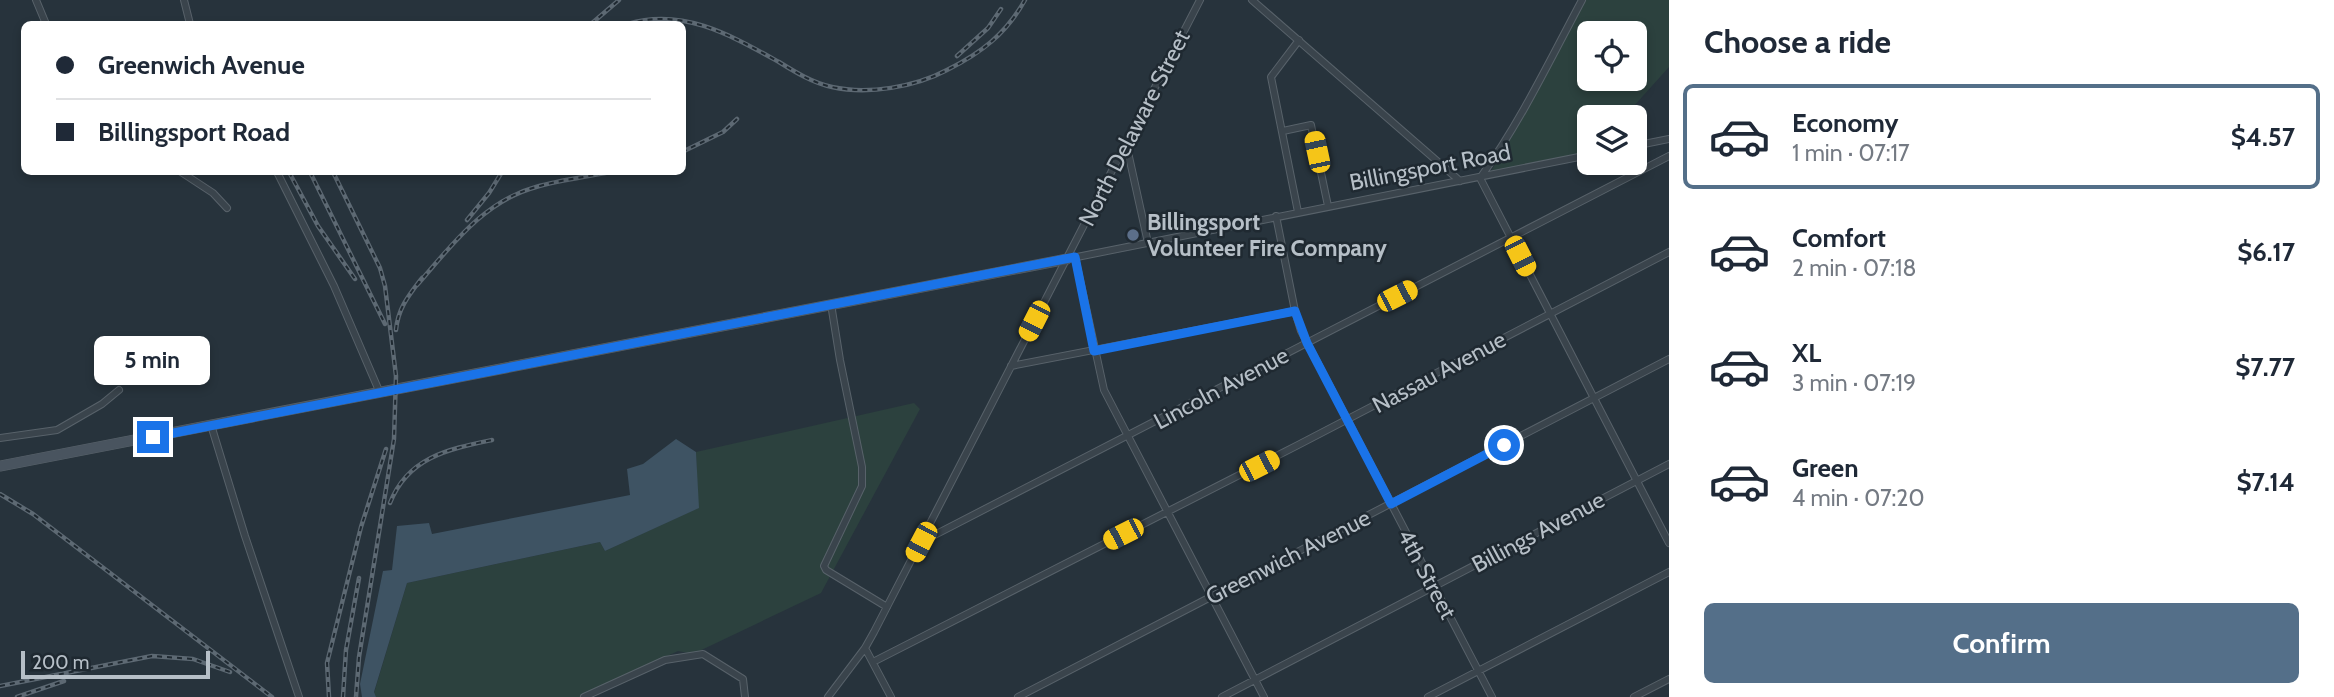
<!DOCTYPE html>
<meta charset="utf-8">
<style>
:root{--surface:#fff;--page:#f2f2f3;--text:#1f2937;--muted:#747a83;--line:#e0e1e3;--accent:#546f89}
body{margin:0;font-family:Cabin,sans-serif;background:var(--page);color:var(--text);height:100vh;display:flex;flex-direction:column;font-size:26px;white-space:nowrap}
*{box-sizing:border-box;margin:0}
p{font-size:23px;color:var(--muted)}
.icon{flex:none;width:38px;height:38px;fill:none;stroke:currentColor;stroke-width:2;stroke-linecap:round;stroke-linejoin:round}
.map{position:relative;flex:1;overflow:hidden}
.panel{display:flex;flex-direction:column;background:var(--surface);width:665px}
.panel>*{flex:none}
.banner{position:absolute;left:21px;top:21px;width:665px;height:154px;border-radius:10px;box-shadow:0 4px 10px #0003;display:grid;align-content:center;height:154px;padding:0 35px;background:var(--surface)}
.fabs{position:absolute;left:1577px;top:21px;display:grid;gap:14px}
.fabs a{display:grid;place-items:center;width:70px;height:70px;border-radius:10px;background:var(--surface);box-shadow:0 4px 10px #0003;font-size:35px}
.scale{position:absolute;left:21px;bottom:18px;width:189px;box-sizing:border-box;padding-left:7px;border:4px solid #b6bfc7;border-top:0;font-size:19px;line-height:24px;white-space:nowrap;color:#b6bfc7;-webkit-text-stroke:5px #1f2931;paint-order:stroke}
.end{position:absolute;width:32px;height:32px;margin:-16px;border:9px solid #1a73e8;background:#fff;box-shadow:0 0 0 4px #fff}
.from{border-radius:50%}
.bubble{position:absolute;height:49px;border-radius:10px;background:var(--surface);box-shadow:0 4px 10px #0003;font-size:23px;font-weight:700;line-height:49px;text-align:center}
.car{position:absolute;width:21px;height:42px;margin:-21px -10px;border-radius:9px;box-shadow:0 0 5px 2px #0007;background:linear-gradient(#f5c518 24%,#345 0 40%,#f5c518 0 76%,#345 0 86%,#f5c518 0)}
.banner b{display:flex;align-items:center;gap:24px;height:66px;font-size:26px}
.banner b+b{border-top:2px solid var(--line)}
.banner i{width:18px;height:18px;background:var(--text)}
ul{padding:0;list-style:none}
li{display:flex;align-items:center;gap:21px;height:105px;margin:0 14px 10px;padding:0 21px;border:4px solid transparent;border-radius:10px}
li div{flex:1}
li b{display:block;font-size:26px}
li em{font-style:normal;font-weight:700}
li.on{border-color:var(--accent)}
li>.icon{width:63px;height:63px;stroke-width:1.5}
h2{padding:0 35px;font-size:32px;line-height:84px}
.cta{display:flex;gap:14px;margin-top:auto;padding:14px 35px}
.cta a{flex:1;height:80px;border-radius:10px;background:var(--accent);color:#fff;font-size:28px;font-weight:700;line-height:80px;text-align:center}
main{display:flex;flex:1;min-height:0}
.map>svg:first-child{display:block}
.green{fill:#2c413e;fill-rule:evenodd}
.water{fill:#3e5363}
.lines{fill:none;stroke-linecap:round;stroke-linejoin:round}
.street-casing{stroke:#58626a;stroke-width:8}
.secondary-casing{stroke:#58626a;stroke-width:11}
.street{stroke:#3a444c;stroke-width:6}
.secondary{stroke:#49545f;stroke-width:10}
.rail-casing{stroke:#5d6973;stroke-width:4.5}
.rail{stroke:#1f2931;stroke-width:2;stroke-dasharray:5;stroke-linecap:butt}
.route{stroke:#1a73e8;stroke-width:9}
.service-dot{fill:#5c6f8a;stroke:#1f2931;stroke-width:2.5}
.labels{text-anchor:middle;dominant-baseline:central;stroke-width:5;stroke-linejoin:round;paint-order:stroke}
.street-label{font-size:23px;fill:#b6bfc7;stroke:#1f2931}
.poi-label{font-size:23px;font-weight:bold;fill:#b6bfc7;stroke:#1f2931;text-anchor:start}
</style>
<main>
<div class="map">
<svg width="1669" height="697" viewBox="0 0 1669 697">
<rect width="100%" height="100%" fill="#27333c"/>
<path class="green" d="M1586 0H1669V67L1624 117H1589V155L1489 175ZM1589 33H1634V79H1589Z
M914 403 920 409 821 593 693 654 678 651 582 697H376L374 693 407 583 600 542 605 551 698 508 696 452Z"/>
<path class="water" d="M676 439 696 452 699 508 605 551 600 542 407 583 374 692 376 697H362L360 684 383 571 392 570 397 526 429 523 432 534 630 495 627 469 643 464Z"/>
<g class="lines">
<g class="street-casing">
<path id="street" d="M36 0 46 24
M184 0 190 24
M1252 0 1460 181
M1582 0C1550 60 1520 123 1480 178L1669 543
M1283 131 1311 125 1328 206
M1126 143 1148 243
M1634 146 1669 139
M181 172 213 193 227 208
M277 172 334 286 380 393
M1298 212 1271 77 1299 40
M1276 216 1295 311 1301 331 1492 697
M1075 257 1104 390 1264 697
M1067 259 1589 155
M831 304 840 360 862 467V486L824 566 826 570 887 607
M1011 366 1295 311
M211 425 245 536 299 697
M0 438 57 430 102 404 119 390
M921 542 1669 156
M865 648 891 697
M873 662 1298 445 1669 252
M584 697 665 660 703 654 743 679 745 697
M828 697 865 648 874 632 1200 0
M1018 697 1669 359
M1222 697 1669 464
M1428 697 1669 572
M1634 697 1669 679"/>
</g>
<g class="secondary-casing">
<path id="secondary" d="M0 466 1067 259"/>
</g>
<use href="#street" class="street"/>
<use href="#secondary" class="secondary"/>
<g class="rail-casing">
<path id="rail" d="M591 24 619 0
M628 24C683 7 732 36 779 62 795 72 813 83 832 87 868 95 915 87 947 70 981 53 1006 34 1025 0
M957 56 988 28 1001 9
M682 152 723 132 737 119
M289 172 318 226 355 279
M310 172 385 324
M333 172 380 268 385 286 396 376 394 439 359 657 356 697
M467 220 489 193 502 172
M417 285C451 246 484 201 536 187 560 180 586 177 610 172
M396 330C398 308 409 295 422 278
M0 494 33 514 272 697
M390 503C408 457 449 449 492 440
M0 686 152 656 193 659 230 672
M17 697 64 681
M329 697 327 663 361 527 386 449
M343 697 346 650 359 578"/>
</g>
<use href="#rail" class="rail"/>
</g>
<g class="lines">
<path class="route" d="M153 437 1075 257 1094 351 1295 311 1307 343 1391 504 1504 445"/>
</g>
<circle class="service-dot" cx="1133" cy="235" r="7"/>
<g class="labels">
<g class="street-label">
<text transform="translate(1134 128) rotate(-63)">North Delaware Street</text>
<text transform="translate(1430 167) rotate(-11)">Billingsport Road</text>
<text transform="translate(1439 372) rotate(-28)">Nassau Avenue</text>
<text transform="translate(1221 388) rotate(-28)">Lincoln Avenue</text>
<text transform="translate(1538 532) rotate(-28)">Billings Avenue</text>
<text transform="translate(1288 557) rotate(-27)">Greenwich Avenue</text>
<text transform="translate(1427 574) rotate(62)">4th Street</text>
</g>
<g class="poi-label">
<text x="1147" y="222">Billingsport<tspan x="1147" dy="26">Volunteer Fire Company</tspan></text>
</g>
</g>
</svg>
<div class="fabs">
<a><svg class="icon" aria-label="locate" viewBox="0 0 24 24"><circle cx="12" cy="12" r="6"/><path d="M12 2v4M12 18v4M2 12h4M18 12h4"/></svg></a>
<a><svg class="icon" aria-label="layers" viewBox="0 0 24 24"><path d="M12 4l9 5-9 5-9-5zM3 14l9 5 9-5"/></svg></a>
</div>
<div class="scale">200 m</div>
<i class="end from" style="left:1504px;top:445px"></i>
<i class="end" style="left:153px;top:437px"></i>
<div class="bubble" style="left:94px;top:336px;width:116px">5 min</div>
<i class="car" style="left:1317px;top:152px;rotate:348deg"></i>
<i class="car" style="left:1520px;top:256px;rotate:153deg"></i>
<i class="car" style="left:1397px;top:296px;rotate:63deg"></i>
<i class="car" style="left:1034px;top:321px;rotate:207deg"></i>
<i class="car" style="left:1259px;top:466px;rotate:63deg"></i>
<i class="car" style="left:1123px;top:534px;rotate:243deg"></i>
<i class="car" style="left:921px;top:542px;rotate:208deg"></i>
<div class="banner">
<b><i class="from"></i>Greenwich Avenue</b>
<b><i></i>Billingsport Road</b>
</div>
</div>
<section class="panel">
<h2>Choose a ride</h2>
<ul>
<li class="on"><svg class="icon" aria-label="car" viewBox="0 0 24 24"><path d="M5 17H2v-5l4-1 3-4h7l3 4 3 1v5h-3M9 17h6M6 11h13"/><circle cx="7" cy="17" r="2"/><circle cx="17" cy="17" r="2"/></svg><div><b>Economy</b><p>1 min · 07:17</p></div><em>$4.57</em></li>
<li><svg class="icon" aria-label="car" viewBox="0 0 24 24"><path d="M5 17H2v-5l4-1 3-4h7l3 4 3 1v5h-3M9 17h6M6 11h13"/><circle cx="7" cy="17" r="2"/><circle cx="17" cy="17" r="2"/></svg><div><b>Comfort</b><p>2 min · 07:18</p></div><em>$6.17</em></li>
<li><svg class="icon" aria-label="car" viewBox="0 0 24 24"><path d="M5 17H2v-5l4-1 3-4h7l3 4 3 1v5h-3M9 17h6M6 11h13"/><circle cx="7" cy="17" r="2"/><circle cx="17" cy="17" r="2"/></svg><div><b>XL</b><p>3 min · 07:19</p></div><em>$7.77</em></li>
<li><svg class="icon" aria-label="car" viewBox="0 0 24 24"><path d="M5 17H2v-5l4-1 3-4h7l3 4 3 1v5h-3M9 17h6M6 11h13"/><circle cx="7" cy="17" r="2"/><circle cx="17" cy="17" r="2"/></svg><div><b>Green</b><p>4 min · 07:20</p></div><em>$7.14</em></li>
</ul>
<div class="cta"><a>Confirm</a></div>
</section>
</main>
